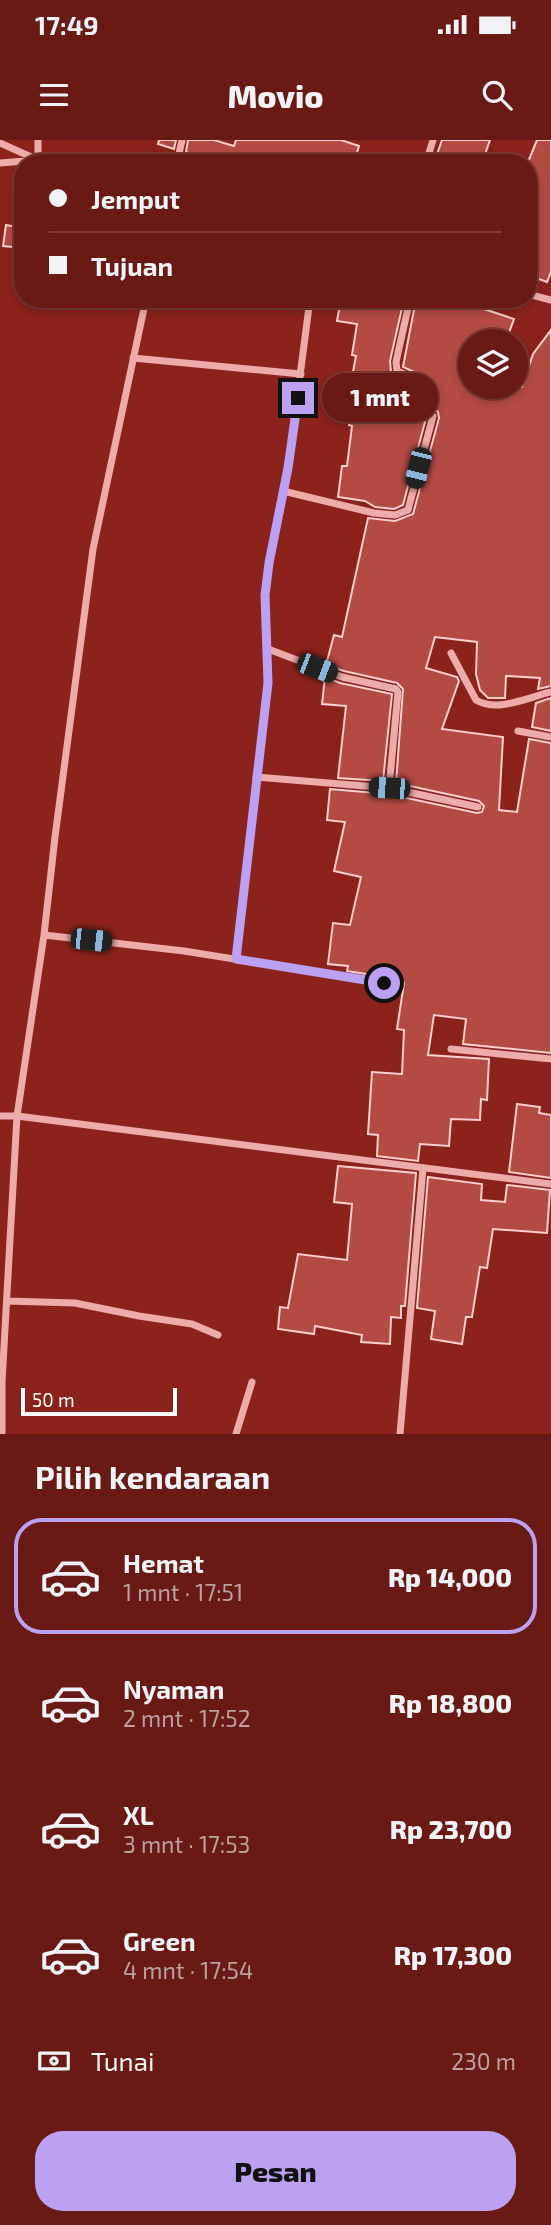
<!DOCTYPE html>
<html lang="id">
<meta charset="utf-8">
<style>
:root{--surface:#691a15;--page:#6e231e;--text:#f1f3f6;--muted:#bda1a0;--line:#7c3834;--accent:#bca0f2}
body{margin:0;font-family:"Exo 2",sans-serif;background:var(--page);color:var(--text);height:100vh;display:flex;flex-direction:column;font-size:26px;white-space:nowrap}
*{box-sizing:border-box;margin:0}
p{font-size:23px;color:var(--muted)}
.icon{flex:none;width:38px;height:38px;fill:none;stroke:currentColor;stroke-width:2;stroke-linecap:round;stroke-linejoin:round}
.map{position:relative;height:1294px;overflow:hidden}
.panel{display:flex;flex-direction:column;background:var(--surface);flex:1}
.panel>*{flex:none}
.guide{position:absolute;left:14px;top:14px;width:523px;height:154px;border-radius:28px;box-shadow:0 4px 10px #0003,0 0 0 2px var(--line);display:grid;align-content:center;height:154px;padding:0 35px;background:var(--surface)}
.fabs{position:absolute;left:458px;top:189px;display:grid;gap:14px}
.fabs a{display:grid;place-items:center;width:70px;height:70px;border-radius:50%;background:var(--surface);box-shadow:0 4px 10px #0003,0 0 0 2px var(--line);font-size:35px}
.scale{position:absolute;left:21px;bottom:18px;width:156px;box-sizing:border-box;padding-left:7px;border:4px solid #fff;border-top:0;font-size:19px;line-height:24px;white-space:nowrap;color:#fff;-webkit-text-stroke:5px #8c221c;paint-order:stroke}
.end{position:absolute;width:32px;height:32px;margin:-16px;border:9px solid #bca0f2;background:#111;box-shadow:0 0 0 4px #111}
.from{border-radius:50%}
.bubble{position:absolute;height:49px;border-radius:24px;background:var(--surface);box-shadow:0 4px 10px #0003,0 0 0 2px var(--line);font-size:23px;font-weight:800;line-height:49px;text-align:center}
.car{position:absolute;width:21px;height:42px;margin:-21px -10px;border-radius:9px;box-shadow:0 0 5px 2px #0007;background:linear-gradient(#222 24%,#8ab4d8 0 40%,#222 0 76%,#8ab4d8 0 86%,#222 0)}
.guide b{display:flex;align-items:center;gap:24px;height:66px;font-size:26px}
.guide b+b{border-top:2px solid var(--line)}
.guide i{width:18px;height:18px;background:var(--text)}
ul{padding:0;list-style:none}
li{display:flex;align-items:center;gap:21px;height:116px;margin:0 14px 10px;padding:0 21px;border:4px solid transparent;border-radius:28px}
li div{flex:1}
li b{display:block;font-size:26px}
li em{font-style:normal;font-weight:800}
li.selected{border-color:var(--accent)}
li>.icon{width:63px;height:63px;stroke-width:1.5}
h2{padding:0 35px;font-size:32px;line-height:84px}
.pay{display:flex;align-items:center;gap:18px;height:77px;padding:0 35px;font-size:26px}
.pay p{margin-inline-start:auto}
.action{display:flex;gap:14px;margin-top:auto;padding:14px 35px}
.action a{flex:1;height:80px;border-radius:28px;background:var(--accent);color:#111;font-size:28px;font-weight:800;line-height:80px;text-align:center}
.status{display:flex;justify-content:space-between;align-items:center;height:49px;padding:0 35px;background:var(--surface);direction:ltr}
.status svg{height:19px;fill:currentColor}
header{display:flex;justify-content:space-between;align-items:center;height:91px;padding:0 35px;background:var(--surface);font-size:32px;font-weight:800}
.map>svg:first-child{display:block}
.building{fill:#b44a44;stroke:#f9d0ce;stroke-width:2}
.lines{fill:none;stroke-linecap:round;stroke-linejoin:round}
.minor{stroke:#edaba9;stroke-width:7}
.route{stroke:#bca0f2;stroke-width:9}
</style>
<div class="status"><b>17:49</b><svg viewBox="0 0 49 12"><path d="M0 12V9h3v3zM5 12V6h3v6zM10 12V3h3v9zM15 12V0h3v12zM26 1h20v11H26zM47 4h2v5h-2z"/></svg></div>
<header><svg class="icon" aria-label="menu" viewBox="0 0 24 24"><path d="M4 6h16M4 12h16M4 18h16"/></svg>Movio<svg class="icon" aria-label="search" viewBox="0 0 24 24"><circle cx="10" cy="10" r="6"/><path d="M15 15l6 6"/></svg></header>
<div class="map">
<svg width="551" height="1294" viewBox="0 0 551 1294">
<rect width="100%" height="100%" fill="#8c221c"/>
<path class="building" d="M159 0H176L174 9 158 4Z
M188 0H214L234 6 236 0H341L359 6 354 23H186L189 13 186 12Z
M442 0H490L482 23H434Z
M537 0H551V132L547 142 528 135V22Z
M6 85 23 88V108L3 106Z
M341 159H404L390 221 391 232 394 236 411 243 412 265 426 278 403 365 394 369 375 367 365 361 338 357 342 326H347L352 286 349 285 354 254 349 253 356 216 352 215 357 184 337 181Z
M416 159H474L472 165 514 179 506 201H471V247H500L505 250 507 247H522L533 214 551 190V546L538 549 540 538 506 536 505 558H488L480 550 476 534 477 502 435 497 426 528 457 537 459 541 442 589 503 597 499 670 517 672 529 599 551 603V913L463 904 466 879 434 875 428 915 489 919 487 960 481 959 480 980 451 979 449 1006 420 1004 418 1021 377 1016 378 995 368 994 372 932 402 934 404 890 397 889 404 843 390 841 385 837 347 831 348 826 328 824 333 783 350 785 361 737 334 731 345 682 327 680 330 649 388 654 477 673 482 672 484 666 479 661 396 643 403 549 397 543 344 531 326 525 334 495 342 497 368 378 395 381 413 374 439 278 438 272 424 260 421 235 403 227Z
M325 537 340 543 392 554 383 641 338 638 346 566 322 564Z
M551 558V591L532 587 536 563Z
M517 964 540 967 539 973 551 975V1038L509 1032Z
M338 1026 416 1033 405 1166H401V1178L391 1177 390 1204 361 1202 362 1195 315 1186 314 1194 278 1189 280 1167 288 1168 298 1114 347 1120 352 1064 334 1062Z
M428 1037 482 1044 481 1060 505 1062 507 1045 550 1050 547 1093 493 1089 487 1128 480 1127 472 1177H466L462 1204 431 1199 435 1171 417 1168Z"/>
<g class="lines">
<path class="minor" d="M38 0V20L46 23
M0 3 38 20
M0 23 37 20
M177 23 182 0
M426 23 433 0
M528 154 551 160
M133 218 301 234
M283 351 374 373 395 375 408 370 433 276 418 263 417 239 397 231 396 222 410 159
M268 509 342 537 396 549 398 552 389 648
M451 513 476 560C497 573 529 557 551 552
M518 591 551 597
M256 637 389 648 478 667
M44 795 184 811 384 843
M236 819 268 543 265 455 269 423 288 328 310 159
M451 909 551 919
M0 976H17L551 1044
M7 1161 75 1163 139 1176 192 1184 218 1195
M2 1294V1242L17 976 44 795 55 697 93 409 146 159
M236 1294 252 1242
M400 1294 423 1028"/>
</g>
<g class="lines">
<path class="route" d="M298 258 288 328 269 423 265 455 268 543 236 819 384 843"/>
</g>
</svg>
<div class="fabs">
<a><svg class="icon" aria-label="layers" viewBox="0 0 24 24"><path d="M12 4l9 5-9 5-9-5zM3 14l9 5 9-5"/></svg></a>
</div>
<div class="scale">50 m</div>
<i class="end from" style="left:384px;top:843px"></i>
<i class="end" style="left:298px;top:258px"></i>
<div class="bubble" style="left:322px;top:233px;width:116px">1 mnt</div>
<i class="car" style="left:418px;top:328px;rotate:194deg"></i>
<i class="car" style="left:317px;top:528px;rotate:111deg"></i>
<i class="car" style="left:389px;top:648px;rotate:274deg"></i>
<i class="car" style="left:91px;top:800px;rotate:96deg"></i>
<div class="guide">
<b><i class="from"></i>Jemput</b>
<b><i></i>Tujuan</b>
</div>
</div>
<section class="panel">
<h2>Pilih kendaraan</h2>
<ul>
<li class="selected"><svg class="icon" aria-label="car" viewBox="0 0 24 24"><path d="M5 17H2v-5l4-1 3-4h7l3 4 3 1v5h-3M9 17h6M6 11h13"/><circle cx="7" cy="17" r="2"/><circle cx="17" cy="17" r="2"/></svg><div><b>Hemat</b><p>1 mnt · 17:51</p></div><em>Rp 14,000</em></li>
<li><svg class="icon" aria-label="car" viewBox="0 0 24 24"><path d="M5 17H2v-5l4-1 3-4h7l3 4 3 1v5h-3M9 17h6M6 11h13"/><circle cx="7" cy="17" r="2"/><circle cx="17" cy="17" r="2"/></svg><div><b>Nyaman</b><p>2 mnt · 17:52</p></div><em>Rp 18,800</em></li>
<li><svg class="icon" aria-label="car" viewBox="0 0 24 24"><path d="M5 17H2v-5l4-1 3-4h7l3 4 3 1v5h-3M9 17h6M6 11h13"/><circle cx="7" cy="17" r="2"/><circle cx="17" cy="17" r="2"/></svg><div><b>XL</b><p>3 mnt · 17:53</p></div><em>Rp 23,700</em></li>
<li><svg class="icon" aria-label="car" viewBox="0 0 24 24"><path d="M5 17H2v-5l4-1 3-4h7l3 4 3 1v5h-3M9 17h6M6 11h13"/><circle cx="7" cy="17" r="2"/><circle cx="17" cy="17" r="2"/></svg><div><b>Green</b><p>4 mnt · 17:54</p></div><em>Rp 17,300</em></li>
</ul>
<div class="pay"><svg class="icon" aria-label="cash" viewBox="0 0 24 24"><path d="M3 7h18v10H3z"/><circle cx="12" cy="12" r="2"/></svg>Tunai<p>230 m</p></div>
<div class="action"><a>Pesan</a></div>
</section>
